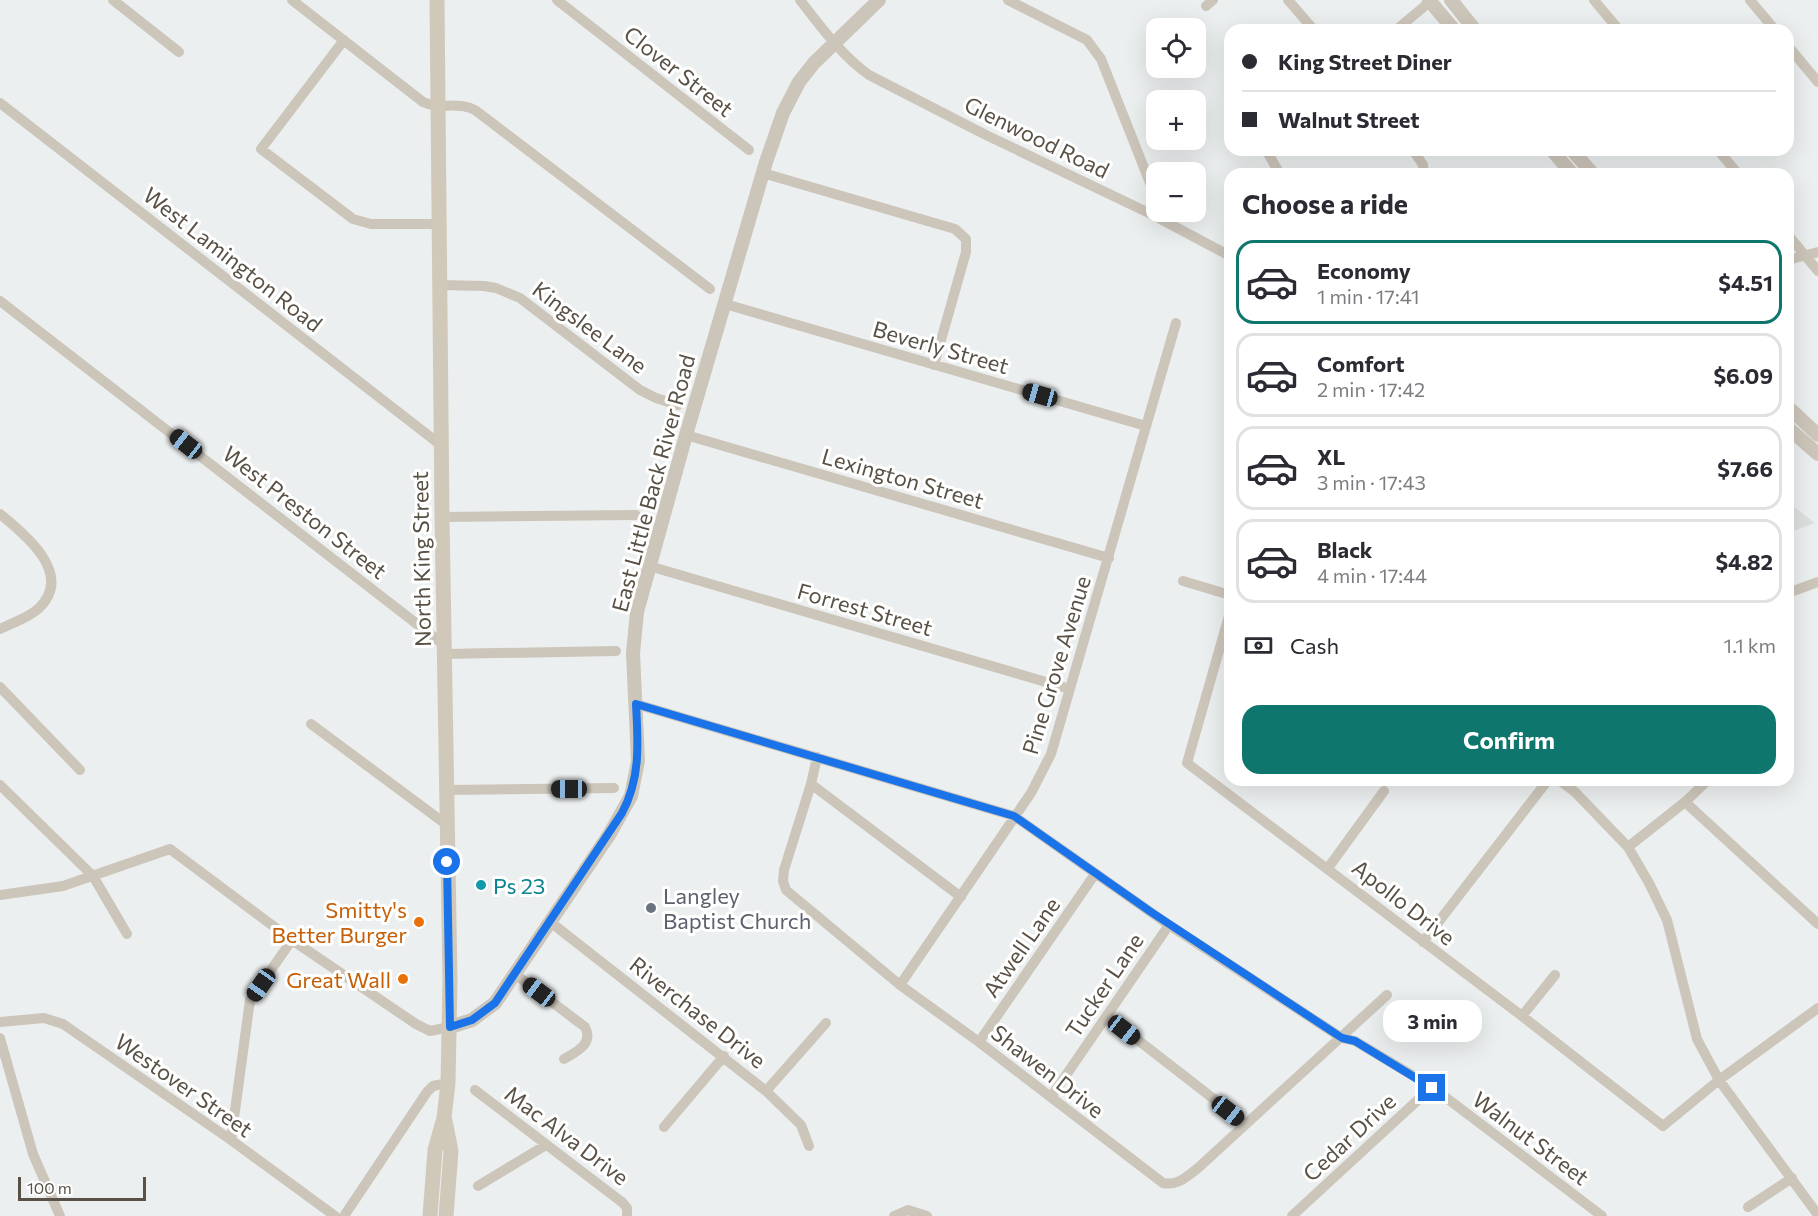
<!DOCTYPE html>
<meta charset="utf-8">
<style>
:root{--surface:#fff;--page:#f2f2f3;--text:#2b2b33;--muted:#7c7c81;--line:#e1e1e2;--accent:#0f766e}
body{margin:0;font-family:Commissioner,sans-serif;background:var(--page);color:var(--text);height:100vh;display:flex;flex-direction:column;font-size:22px;white-space:nowrap}
*{box-sizing:border-box;margin:0}
p{font-size:20px;color:var(--muted)}
.icon{flex:none;width:33px;height:33px;fill:none;stroke:currentColor;stroke-width:2;stroke-linecap:round;stroke-linejoin:round}
.map{position:relative;flex:1;overflow:hidden}
.details{position:absolute;left:1224px;top:168px;width:570px;height:618px;display:flex;flex-direction:column;background:var(--surface);border-radius:18px;box-shadow:0 6px 24px #0002}
.details>*{flex:none}
.top-card{position:absolute;left:1224px;top:24px;width:570px;height:132px;border-radius:18px;box-shadow:0 6px 24px #0002;display:grid;align-content:center;height:132px;padding:0 18px;background:var(--surface)}
.tools{position:absolute;left:1146px;top:18px;display:grid;gap:12px}
.tools a{display:grid;place-items:center;width:60px;height:60px;border-radius:12px;background:var(--surface);box-shadow:0 6px 24px #0002;font-size:30px}
.scale{position:absolute;left:18px;bottom:15px;width:128px;box-sizing:border-box;padding-left:6px;border:3px solid #595145;border-top:0;font-size:16px;line-height:21px;white-space:nowrap;color:#595145;-webkit-text-stroke:4px #fff;paint-order:stroke}
.end{position:absolute;width:27px;height:27px;margin:-14px;border:8px solid #1a73e8;background:#fff;box-shadow:0 0 0 3px #fff}
.from{border-radius:50%}
.bubble{position:absolute;height:42px;border-radius:18px;background:var(--surface);box-shadow:0 6px 24px #0002;font-size:20px;font-weight:700;line-height:42px;text-align:center}
.car{position:absolute;width:18px;height:36px;margin:-18px -9px;border-radius:8px;box-shadow:0 0 4px 2px #0007;background:linear-gradient(#222 24%,#8ab4d8 0 40%,#222 0 76%,#8ab4d8 0 86%,#222 0)}
.top-card b{display:flex;align-items:center;gap:21px;height:57px;font-size:22px}
.top-card b+b{border-top:2px solid var(--line)}
.top-card i{width:15px;height:15px;background:var(--text)}
ul{padding:0;list-style:none}
li{display:flex;align-items:center;gap:18px;height:84px;margin:0 12px 9px;padding:0 6px;border:3px solid var(--line);border-radius:18px}
li div{flex:1}
li b{display:block;font-size:22px}
li em{font-style:normal;font-weight:700}
li.selected{border-color:var(--accent)}
li>.icon{width:54px;height:54px;stroke-width:1.5}
h2{padding:0 18px;font-size:27px;line-height:72px}
.pay{display:flex;align-items:center;gap:15px;height:66px;padding:0 18px;font-size:22px}
.pay p{margin-inline-start:auto}
.primary-button{display:flex;gap:12px;margin-top:auto;padding:12px 18px}
.primary-button a{flex:1;height:69px;border-radius:18px;background:var(--accent);color:#fff;font-size:24px;font-weight:700;line-height:69px;text-align:center}
.map>svg:first-child{display:block}
.education{fill:#dee0e0}
.lines{fill:none;stroke-linecap:round;stroke-linejoin:round}
.minor{stroke:#ccc5ba;stroke-width:10}
.tertiary{stroke:#ccc5ba;stroke-width:14}
.secondary{stroke:#d0c9ba;stroke-width:15}
.route{stroke:#1a73e8;stroke-width:8}
.culture-dot{fill:#0f9aa8;stroke:#fff;stroke-width:2}
.worship-dot{fill:#6b7280;stroke:#fff;stroke-width:2}
.food-dot{fill:#e8710a;stroke:#fff;stroke-width:2}
.labels{text-anchor:middle;dominant-baseline:central;stroke-width:6;stroke-linejoin:round;paint-order:stroke}
.street-label{font-size:22px;fill:#595145;stroke:#fff}
.culture-label{font-size:22px;fill:#0d838f;stroke:#fff;text-anchor:start}
.worship-label{font-size:22px;fill:#5b616d;stroke:#fff;text-anchor:start}
.food-label{font-size:22px;fill:#c56008;stroke:#fff;text-anchor:end}
</style>
<div class="map">
<svg width="1818" height="1216" viewBox="0 0 1818 1216">
<rect width="100%" height="100%" fill="#ecefef"/>
<path class="education" d="M1788 502 1815 523 1788 533Z"/>
<g class="lines">
<path class="minor" d="M113 0 179 52
M292 0 423 102C439 110 459 101 475 110L710 289
M557 0 749 150
M800 0C821 27 841 55 869 75L986 135 1151 214 1230 256
M1008 0 1087 40 1101 59 1152 188 1151 214
M1288 0 1314 30
M1594 0 1619 30
M1750 0 1775 30
M1206 6 1213 0
M1396 30 1432 0
M344 40 261 149 353 219 371 224H440
M1788 46 1818 82
M0 103 442 446
M1266 150 1280 174
M1413 150 1423 165 1424 174
M1718 150 1738 174
M763 173 955 229 966 239V252L934 365
M1788 235 1818 271
M1788 260 1818 252
M441 285 484 286 496 288 520 298 640 390 656 398 678 405
M0 301 444 645
M725 304 1146 426
M686 435 1109 558
M0 514C26 535 75 575 38 609 28 618 12 623 0 629
M442 517 636 515
M649 566 1070 689
M1183 581 1230 595
M1788 593 1818 582
M1230 612 1187 763 1522 1016 1663 1126 1719 1080 1818 1008
M444 654 616 651
M0 687 80 770
M636 704 1014 816 1169 925 1342 1038 1355 1041 1432 1087 1602 1216
M311 724 447 825
M817 757 811 784 784 870 783 881 786 890 900 985 979 1042 1163 1183C1178 1186 1186 1177 1198 1168L1387 995
M1559 780 1575 792 1628 847 1649 883 1667 920 1697 1039 1719 1080 1818 1215
M811 784 961 897
M0 785 93 876 127 934
M446 790 614 788
M1685 802 1818 924
M1628 847 1685 802 1708 780
M1328 868 1384 791
M0 895 63 886 170 849 292 940 416 1024 430 1031 450 1027
M549 921 766 1091 801 1125 809 1146
M1423 942 1548 780
M515 974 585 1027C594 1044 576 1052 564 1059
M900 985 1031 793 1051 754 1176 323
M1107 1016 1246 1124
M1522 1016 1555 975
M0 1022 44 1018 63 1024 231 1140 335 1216
M0 1038 33 1154 60 1216
M979 1042 1095 874
M475 1090 623 1203 627 1208V1216
M766 1091 826 1023
M1051 1097 1169 925
M664 1127 724 1056
M231 1140 250 1000 292 940
M478 1186 546 1145
M1748 1207 1792 1178
M344 1216 427 1092 433 1086 448 1083
M894 1216 908 1210 927 1216
M1292 1216 1432 1087"/>
<path class="tertiary" d="M1429 0 1454 30
M1451 0 1475 30
M1552 150 1572 174
M1572 150 1593 174
M1788 407 1818 435
M1788 428 1818 454
M450 1027 472 1020 495 1003 609 835 631 796 638 761 633 653 637 612 686 435 766 162 783 113 799 82 814 63 879 0"/>
<path class="secondary" d="M445 1121 451 1151 446 1216
M430 1216 435 1150 444 1118 448 1083 450 980 442 517 437 0"/>
</g>
<g class="lines">
<path class="route" d="M447 862 450 1027 472 1020 495 1003 622 813C641 777 638 743 636 704L1014 816 1151 912 1342 1038 1355 1041 1432 1088"/>
</g>
<circle class="culture-dot" cx="481" cy="885" r="6"/>
<circle class="worship-dot" cx="651" cy="908" r="6"/>
<g class="food-dot">
<circle cx="419" cy="922" r="6"/>
<circle cx="403" cy="979" r="6"/>
</g>
<g class="labels">
<g class="street-label">
<text transform="translate(679 71) rotate(38)">Clover Street</text>
<text transform="translate(1037 137) rotate(26)">Glenwood Road</text>
<text transform="translate(233 259) rotate(38)">West Lamington Road</text>
<text transform="translate(590 327) rotate(37)">Kingslee Lane</text>
<text transform="translate(941 347) rotate(16)">Beverly Street</text>
<text transform="translate(903 478) rotate(16)">Lexington Street</text>
<text transform="translate(653 483) rotate(-75)">East Little Back River Road</text>
<text transform="translate(305 512) rotate(38)">West Preston Street</text>
<text transform="translate(421 559) rotate(-91)">North King Street</text>
<text transform="translate(865 609) rotate(16)">Forrest Street</text>
<text transform="translate(1056 665) rotate(-73)">Pine Grove Avenue</text>
<text transform="translate(1404 902) rotate(38)">Apollo Drive</text>
<text transform="translate(1021 947) rotate(-55)">Atwell Lane</text>
<text transform="translate(1104 985) rotate(-56)">Tucker Lane</text>
<text transform="translate(698 1012) rotate(38)">Riverchase Drive</text>
<text transform="translate(1048 1071) rotate(38)">Shawen Drive</text>
<text transform="translate(184 1085) rotate(35)">Westover Street</text>
<text transform="translate(567 1135) rotate(37)">Mac Alva Drive</text>
<text transform="translate(1349 1137) rotate(-43)">Cedar Drive</text>
<text transform="translate(1531 1138) rotate(37)">Walnut Street</text>
</g>
<g class="culture-label">
<text x="493" y="885">Ps 23</text>
</g>
<g class="worship-label">
<text x="663" y="895">Langley<tspan x="663" dy="25">Baptist Church</tspan></text>
</g>
<g class="food-label">
<text x="407" y="909">Smitty's<tspan x="407" dy="25">Better Burger</tspan></text>
<text x="391" y="979">Great Wall</text>
</g>
</g>
</svg>
<div class="tools">
<a><svg class="icon" aria-label="locate" viewBox="0 0 24 24"><circle cx="12" cy="12" r="6"/><path d="M12 2v4M12 18v4M2 12h4M18 12h4"/></svg></a>
<a>+</a>
<a>−</a>
</div>
<div class="scale">100 m</div>
<i class="end from" style="left:447px;top:862px"></i>
<i class="end" style="left:1432px;top:1088px"></i>
<div class="bubble" style="left:1383px;top:1000px;width:99px">3 min</div>
<i class="car" style="left:1040px;top:395px;rotate:286deg"></i>
<i class="car" style="left:186px;top:444px;rotate:308deg"></i>
<i class="car" style="left:569px;top:789px;rotate:270deg"></i>
<i class="car" style="left:261px;top:985px;rotate:215deg"></i>
<i class="car" style="left:539px;top:992px;rotate:307deg"></i>
<i class="car" style="left:1124px;top:1030px;rotate:128deg"></i>
<i class="car" style="left:1228px;top:1111px;rotate:128deg"></i>
<div class="top-card">
<b><i class="from"></i>King Street Diner</b>
<b><i></i>Walnut Street</b>
</div>
<section class="details">
<h2>Choose a ride</h2>
<ul>
<li class="selected"><svg class="icon" aria-label="car" viewBox="0 0 24 24"><path d="M5 17H2v-5l4-1 3-4h7l3 4 3 1v5h-3M9 17h6M6 11h13"/><circle cx="7" cy="17" r="2"/><circle cx="17" cy="17" r="2"/></svg><div><b>Economy</b><p>1 min · 17:41</p></div><em>$4.51</em></li>
<li><svg class="icon" aria-label="car" viewBox="0 0 24 24"><path d="M5 17H2v-5l4-1 3-4h7l3 4 3 1v5h-3M9 17h6M6 11h13"/><circle cx="7" cy="17" r="2"/><circle cx="17" cy="17" r="2"/></svg><div><b>Comfort</b><p>2 min · 17:42</p></div><em>$6.09</em></li>
<li><svg class="icon" aria-label="car" viewBox="0 0 24 24"><path d="M5 17H2v-5l4-1 3-4h7l3 4 3 1v5h-3M9 17h6M6 11h13"/><circle cx="7" cy="17" r="2"/><circle cx="17" cy="17" r="2"/></svg><div><b>XL</b><p>3 min · 17:43</p></div><em>$7.66</em></li>
<li><svg class="icon" aria-label="car" viewBox="0 0 24 24"><path d="M5 17H2v-5l4-1 3-4h7l3 4 3 1v5h-3M9 17h6M6 11h13"/><circle cx="7" cy="17" r="2"/><circle cx="17" cy="17" r="2"/></svg><div><b>Black</b><p>4 min · 17:44</p></div><em>$4.82</em></li>
</ul>
<div class="pay"><svg class="icon" aria-label="cash" viewBox="0 0 24 24"><path d="M3 7h18v10H3z"/><circle cx="12" cy="12" r="2"/></svg>Cash<p>1.1 km</p></div>
<div class="primary-button"><a>Confirm</a></div>
</section>
</div>
